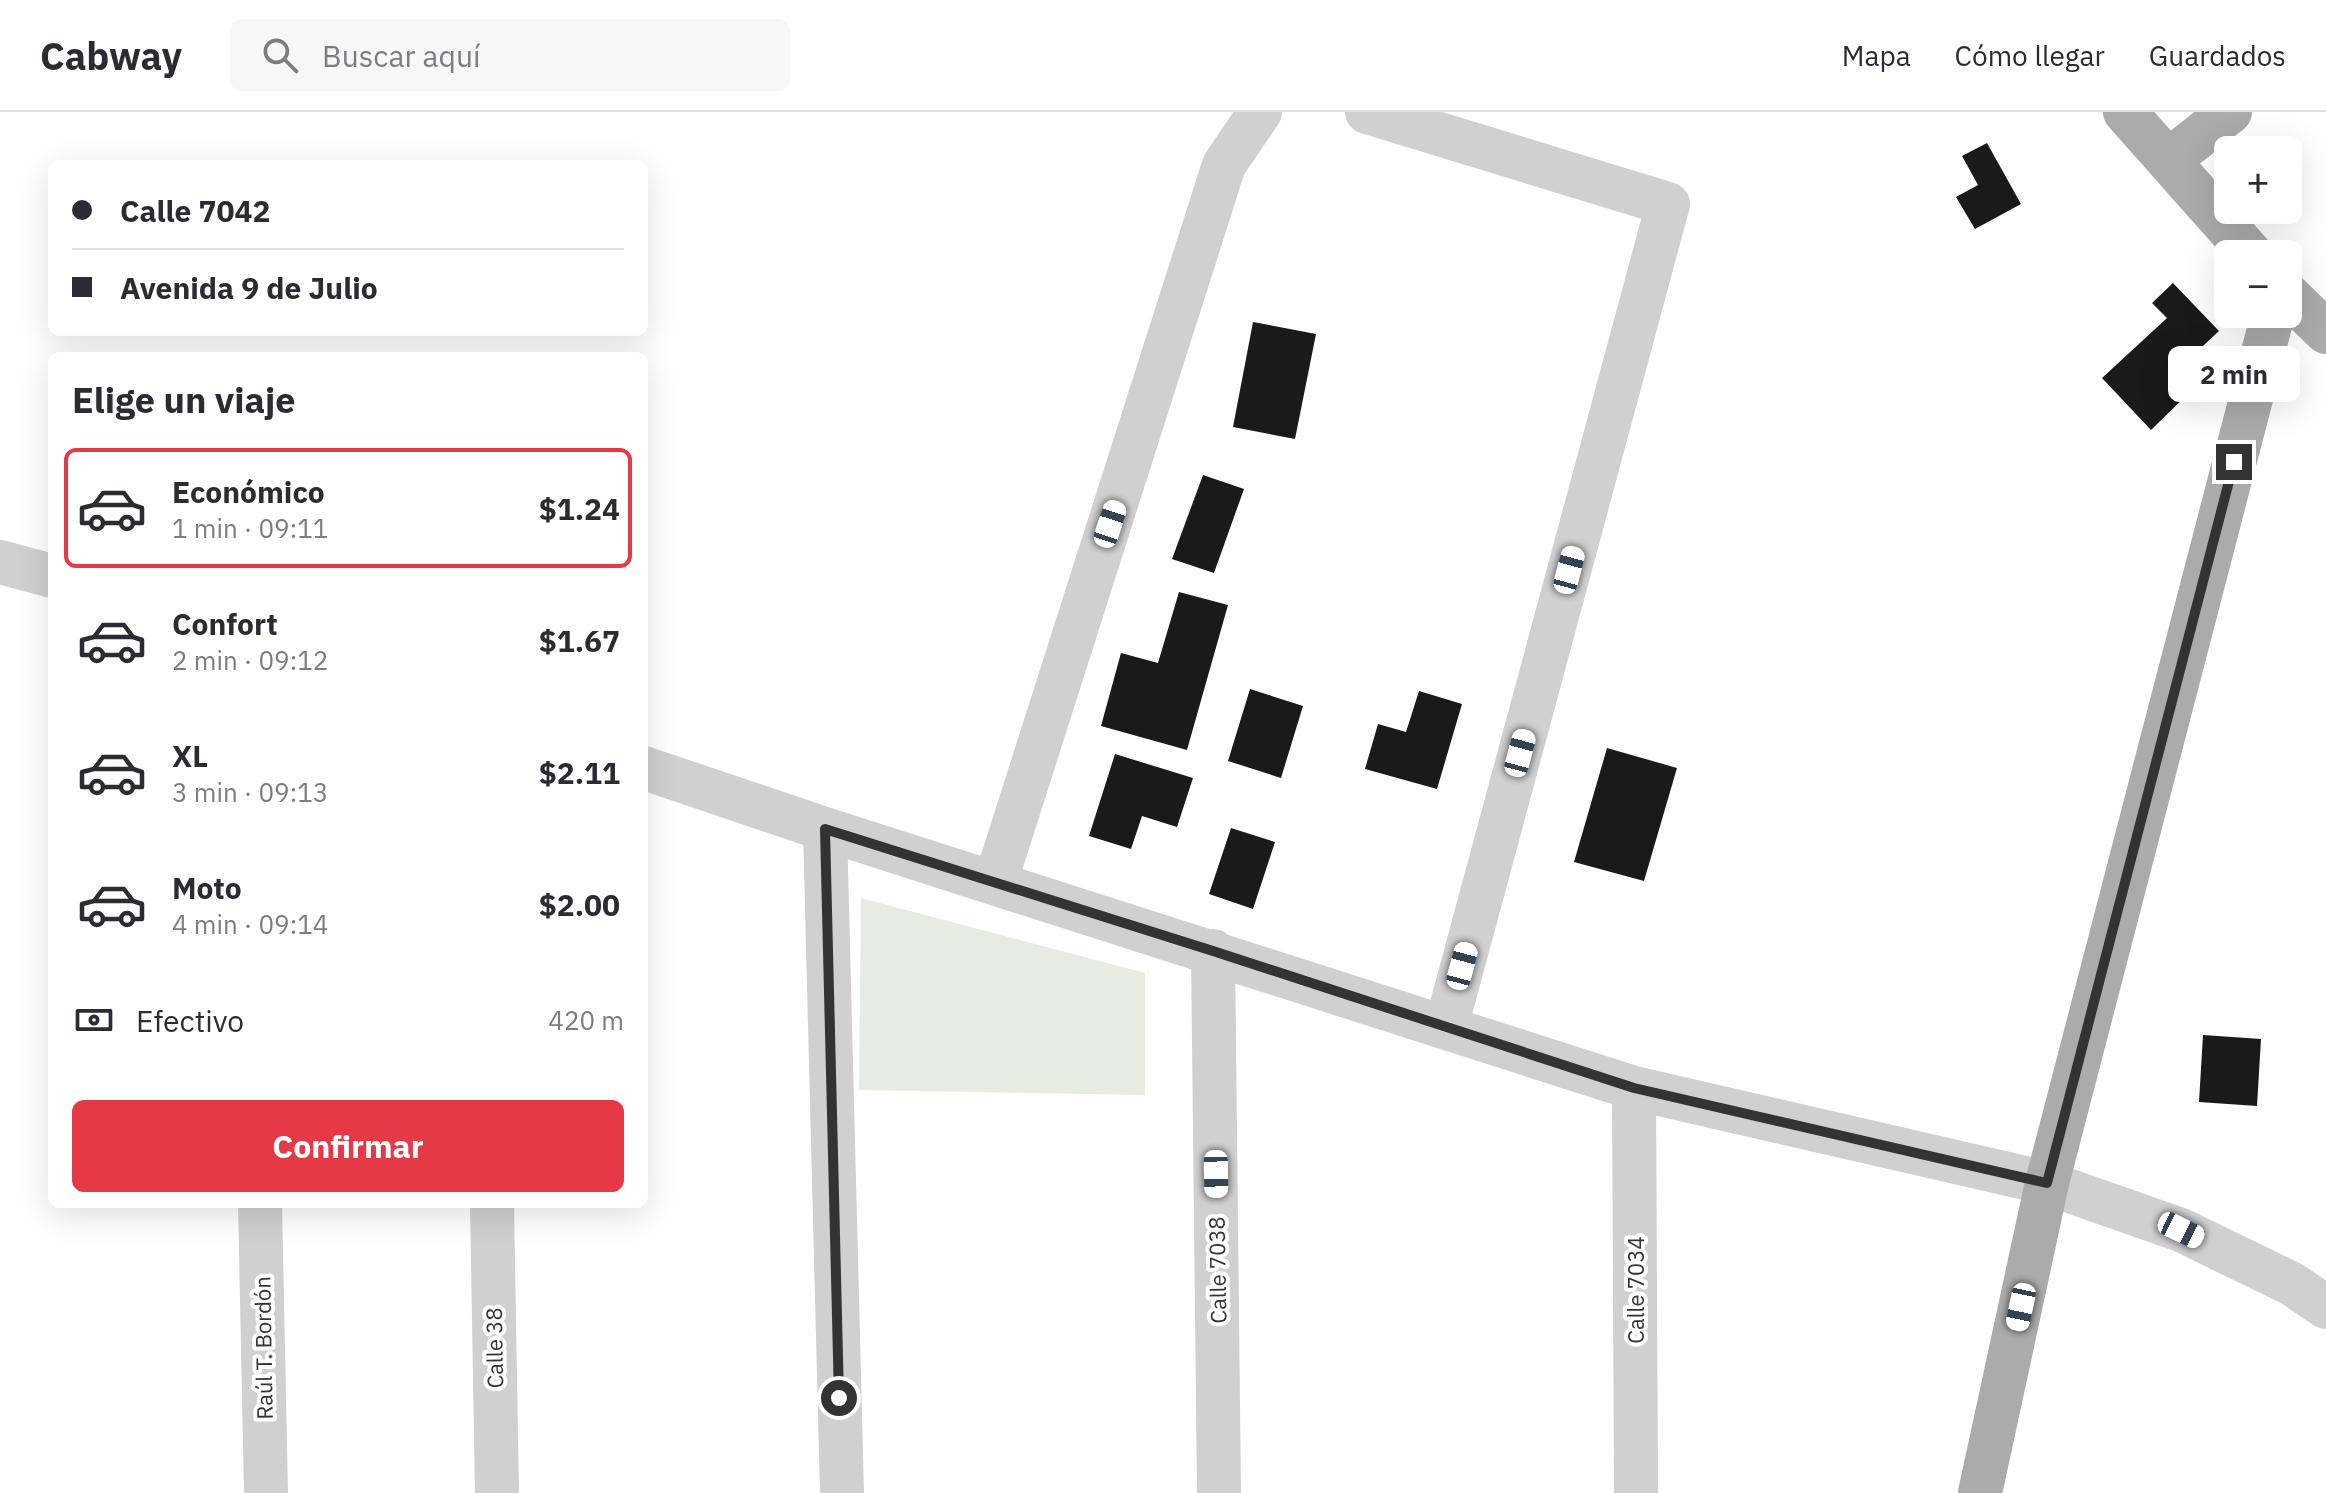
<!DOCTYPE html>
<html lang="es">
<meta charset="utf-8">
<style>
:root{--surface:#fff;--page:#f7f7f7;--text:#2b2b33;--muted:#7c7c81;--line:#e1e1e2;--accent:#e63946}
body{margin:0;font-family:"IBM Plex Sans",sans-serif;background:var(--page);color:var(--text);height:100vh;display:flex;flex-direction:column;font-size:30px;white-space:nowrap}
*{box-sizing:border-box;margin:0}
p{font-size:26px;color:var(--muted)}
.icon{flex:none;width:44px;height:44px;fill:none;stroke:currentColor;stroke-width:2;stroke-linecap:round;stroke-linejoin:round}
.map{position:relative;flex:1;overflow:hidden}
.panel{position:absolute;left:48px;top:240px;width:600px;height:856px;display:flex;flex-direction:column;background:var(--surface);border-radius:12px;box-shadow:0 8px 32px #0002}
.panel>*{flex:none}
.guide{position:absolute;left:48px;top:48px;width:600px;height:176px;border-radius:12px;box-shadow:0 8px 32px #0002;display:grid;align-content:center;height:176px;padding:0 24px;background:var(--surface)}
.tools{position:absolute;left:2214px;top:24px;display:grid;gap:16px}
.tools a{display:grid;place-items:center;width:88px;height:88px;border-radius:12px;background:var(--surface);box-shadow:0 8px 32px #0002;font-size:40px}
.end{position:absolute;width:36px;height:36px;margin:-18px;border:10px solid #333;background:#fff;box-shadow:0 0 0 4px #fff}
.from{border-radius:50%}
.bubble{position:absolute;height:56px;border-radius:12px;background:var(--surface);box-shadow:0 8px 32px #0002;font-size:26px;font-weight:800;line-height:56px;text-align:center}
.car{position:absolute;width:24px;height:48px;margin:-24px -12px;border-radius:10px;box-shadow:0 0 6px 2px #0007;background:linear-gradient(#fff 24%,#345 0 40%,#fff 0 76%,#345 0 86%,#fff 0)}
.guide b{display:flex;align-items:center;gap:28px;height:76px;font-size:30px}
.guide b+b{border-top:2px solid var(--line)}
.guide i{width:20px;height:20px;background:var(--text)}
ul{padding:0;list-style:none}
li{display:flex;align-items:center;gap:24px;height:120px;margin:0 16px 12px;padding:0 8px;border:4px solid transparent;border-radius:12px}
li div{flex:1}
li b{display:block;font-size:30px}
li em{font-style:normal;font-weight:800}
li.current{border-color:var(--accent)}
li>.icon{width:72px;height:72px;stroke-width:1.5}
h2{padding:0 24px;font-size:36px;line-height:96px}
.pay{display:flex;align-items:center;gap:20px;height:88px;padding:0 24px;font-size:30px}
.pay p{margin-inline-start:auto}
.cta{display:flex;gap:16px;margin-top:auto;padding:16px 24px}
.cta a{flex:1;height:92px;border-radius:12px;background:var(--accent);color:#fff;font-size:32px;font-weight:800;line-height:92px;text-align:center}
header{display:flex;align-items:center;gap:48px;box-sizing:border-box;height:112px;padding:0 40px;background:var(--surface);border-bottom:2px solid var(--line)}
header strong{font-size:38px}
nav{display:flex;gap:44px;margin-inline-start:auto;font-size:28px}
.search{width:560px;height:72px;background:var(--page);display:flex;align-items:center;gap:20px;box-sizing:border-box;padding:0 28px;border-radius:12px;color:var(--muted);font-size:30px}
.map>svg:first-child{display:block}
.green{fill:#e6ecdf}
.building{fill:#1a1a1a}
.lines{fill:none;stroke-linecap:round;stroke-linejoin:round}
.minor{stroke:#d0d0d0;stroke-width:44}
.major{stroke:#ababab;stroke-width:44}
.route{stroke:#333;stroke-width:10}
.labels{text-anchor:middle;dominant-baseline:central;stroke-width:8;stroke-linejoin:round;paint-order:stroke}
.street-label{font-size:22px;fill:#333;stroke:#fff}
</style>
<header>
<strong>Cabway</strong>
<div class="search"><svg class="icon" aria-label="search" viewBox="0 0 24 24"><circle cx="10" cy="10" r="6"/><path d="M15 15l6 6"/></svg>Buscar aquí</div>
<nav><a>Mapa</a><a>Cómo llegar</a><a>Guardados</a></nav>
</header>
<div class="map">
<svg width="2326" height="1381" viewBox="0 0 2326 1381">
<rect width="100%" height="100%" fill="#fff"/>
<path class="green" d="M861 786 1145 861V983L859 978Z"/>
<path class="building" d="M1987 31 2021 92 1975 117 1956 85 1978 73 1962 44Z
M2173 171 2219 219 2173 262 2191 279 2151 318 2102 266 2167 206 2152 191Z
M1253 210 1316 222 1295 327 1233 315Z
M1203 363 1244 377 1214 461 1172 447Z
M1179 480 1228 493 1187 638 1101 614 1121 541 1158 551Z
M1250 577 1303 594 1281 666 1228 649Z
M1419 579 1462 592 1437 677 1365 657 1378 612 1406 620Z
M1607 636 1677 656 1644 769 1574 750Z
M1115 642 1193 666 1177 715 1142 704 1131 737 1089 724Z
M1231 716 1275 730 1253 797 1209 782Z
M2203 923 2261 927 2257 994 2199 990Z"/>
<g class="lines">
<path class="minor" d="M1367 0 1668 92 1446 915
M0 450 52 464
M644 656 825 717 1634 976 2047 1071 2181 1118 2292 1172 2326 1195
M825 717 842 1381
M995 771 1224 53 1260 0
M1213 839 1219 1381
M1634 976 1636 1381
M260 1092 266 1381
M492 1092 497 1381"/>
<path class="major" d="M2125 0 2251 142
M2169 48 2230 0
M2288 183 2326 220
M1980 1381 2047 1071 2273 202"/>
</g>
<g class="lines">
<path class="route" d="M839 1286 825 717 1213 839 1634 976 2047 1071 2234 350"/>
</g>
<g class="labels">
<g class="street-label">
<text transform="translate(1217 1158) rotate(-91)">Calle 7038</text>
<text transform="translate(1635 1178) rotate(-90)">Calle 7034</text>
<text transform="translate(263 1236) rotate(-91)">Raúl T. Bordón</text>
<text transform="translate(494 1236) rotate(-91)">Calle 38</text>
</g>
</g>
</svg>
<div class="tools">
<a>+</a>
<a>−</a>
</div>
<i class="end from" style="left:839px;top:1286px"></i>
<i class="end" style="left:2234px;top:350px"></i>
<div class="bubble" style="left:2168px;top:234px;width:132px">2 min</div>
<i class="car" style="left:1110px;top:412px;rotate:18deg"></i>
<i class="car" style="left:1569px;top:458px;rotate:15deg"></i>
<i class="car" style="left:1520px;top:641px;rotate:15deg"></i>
<i class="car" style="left:1462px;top:854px;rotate:15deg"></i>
<i class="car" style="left:1216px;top:1062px;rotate:179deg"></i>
<i class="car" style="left:2181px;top:1118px;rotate:116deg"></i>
<i class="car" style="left:2021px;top:1195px;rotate:192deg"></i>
<div class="guide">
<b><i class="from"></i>Calle 7042</b>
<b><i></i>Avenida 9 de Julio</b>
</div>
<section class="panel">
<h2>Elige un viaje</h2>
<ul>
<li class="current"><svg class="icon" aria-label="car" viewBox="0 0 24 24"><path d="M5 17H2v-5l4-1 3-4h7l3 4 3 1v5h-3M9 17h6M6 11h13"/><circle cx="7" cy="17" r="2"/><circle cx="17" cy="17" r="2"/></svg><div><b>Económico</b><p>1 min · 09:11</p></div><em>$1.24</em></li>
<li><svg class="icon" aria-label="car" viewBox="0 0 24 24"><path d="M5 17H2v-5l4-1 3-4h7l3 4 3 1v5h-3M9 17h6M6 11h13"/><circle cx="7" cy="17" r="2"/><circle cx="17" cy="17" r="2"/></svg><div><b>Confort</b><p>2 min · 09:12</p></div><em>$1.67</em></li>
<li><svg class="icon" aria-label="car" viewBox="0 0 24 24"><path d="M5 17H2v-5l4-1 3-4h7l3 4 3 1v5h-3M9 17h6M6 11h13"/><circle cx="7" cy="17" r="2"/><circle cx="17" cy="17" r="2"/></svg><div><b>XL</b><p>3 min · 09:13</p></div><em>$2.11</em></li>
<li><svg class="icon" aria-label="car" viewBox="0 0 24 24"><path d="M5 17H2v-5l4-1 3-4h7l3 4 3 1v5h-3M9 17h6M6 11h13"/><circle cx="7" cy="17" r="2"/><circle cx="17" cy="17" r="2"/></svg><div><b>Moto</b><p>4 min · 09:14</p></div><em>$2.00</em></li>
</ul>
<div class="pay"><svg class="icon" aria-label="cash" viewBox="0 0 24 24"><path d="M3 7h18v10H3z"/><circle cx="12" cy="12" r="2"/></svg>Efectivo<p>420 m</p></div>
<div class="cta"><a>Confirmar</a></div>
</section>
</div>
